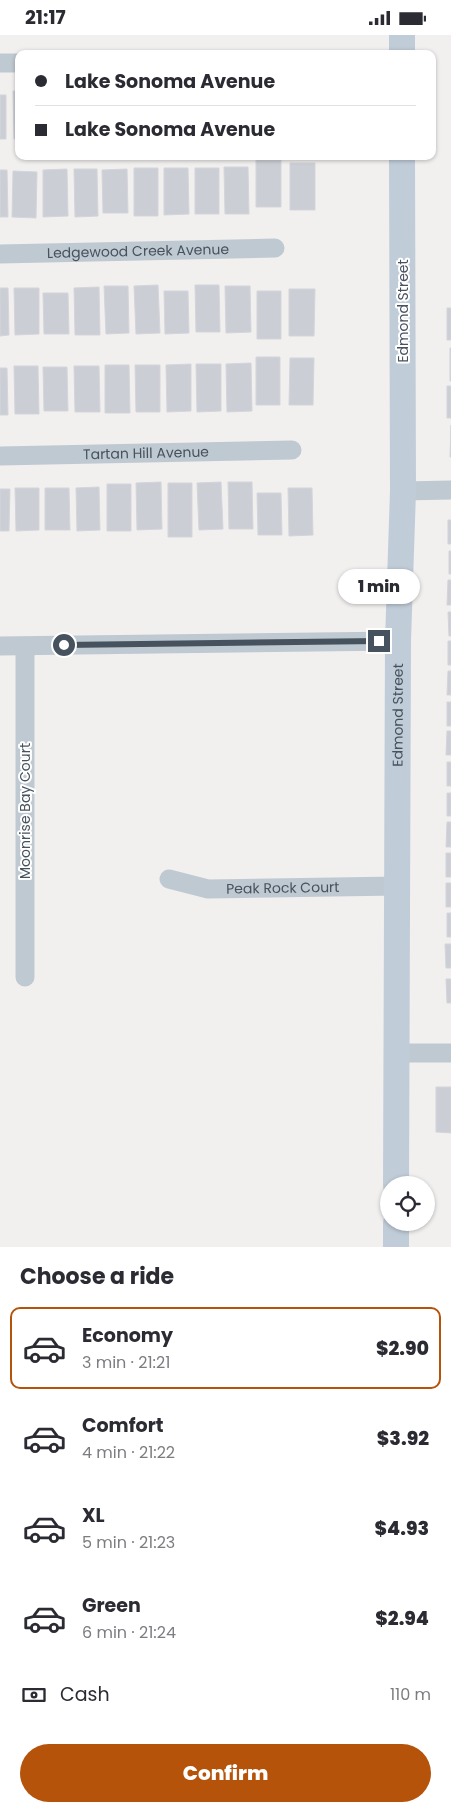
<!DOCTYPE html>
<meta charset="utf-8">
<style>
:root{--surface:#fff;--page:#f2f2f3;--text:#2b2b33;--muted:#7c7c81;--line:#e1e1e2;--accent:#b45309}
body{margin:0;font-family:Poppins,sans-serif;background:var(--page);color:var(--text);height:100vh;display:flex;flex-direction:column;font-size:19px;white-space:nowrap}
*{box-sizing:border-box;margin:0}
p{font-size:16px;color:var(--muted)}
.icon{flex:none;width:28px;height:28px;fill:none;stroke:currentColor;stroke-width:2;stroke-linecap:round;stroke-linejoin:round}
.map{position:relative;height:1212px;overflow:hidden}
.details{display:flex;flex-direction:column;background:var(--surface);flex:1}
.details>*{flex:none}
.top-card{position:absolute;left:15px;top:15px;width:421px;height:110px;border-radius:10px;box-shadow:0 1px 4px #0004;display:grid;align-content:center;height:110px;padding:0 20px;background:var(--surface)}
.buttons{position:absolute;left:380px;top:1141px;display:grid;gap:10px}
.buttons a{display:grid;place-items:center;width:55px;height:55px;border-radius:50%;background:var(--surface);box-shadow:0 1px 4px #0004;font-size:25px}
.end{position:absolute;width:22px;height:22px;margin:-11px;border:6px solid #46525e;background:#fff;box-shadow:0 0 0 2px #fff}
.from{border-radius:50%}
.bubble{position:absolute;height:35px;border-radius:18px;background:var(--surface);box-shadow:0 1px 4px #0004;font-size:16px;font-weight:800;line-height:35px;text-align:center}
.top-card b{display:flex;align-items:center;gap:18px;height:48px;font-size:19px}
.top-card b+b{border-top:1px solid var(--line)}
.top-card i{width:12px;height:12px;background:var(--text)}
ul{padding:0;list-style:none}
li{display:flex;align-items:center;gap:15px;height:82px;margin:0 10px 8px;padding:0 10px;border:2px solid transparent;border-radius:10px}
li div{flex:1}
li b{display:block;font-size:19px}
li em{font-style:normal;font-weight:800}
li.active{border-color:var(--accent)}
li>.icon{width:45px;height:45px;stroke-width:1.5}
h2{padding:0 20px;font-size:22px;line-height:60px}
.pay{display:flex;align-items:center;gap:12px;height:55px;padding:0 20px;font-size:19px}
.pay p{margin-inline-start:auto}
.action{display:flex;gap:10px;margin-top:auto;padding:10px 20px}
.action a{flex:1;height:58px;border-radius:30px;background:var(--accent);color:#fff;font-size:20px;font-weight:800;line-height:58px;text-align:center}
.status{display:flex;justify-content:space-between;align-items:center;height:35px;padding:0 25px;background:var(--surface);direction:ltr}
.status svg{height:14px;fill:currentColor}
.map>svg:first-child{display:block}
.building{fill:#cbced4;stroke:#d3d5db}
.lines{fill:none;stroke-linecap:round;stroke-linejoin:round}
.street{stroke:#bfc9d2;stroke-width:19}
.secondary{stroke:#c1ccd9;stroke-width:26}
.route{stroke:#46525e;stroke-width:6}
.labels{text-anchor:middle;dominant-baseline:central;stroke-width:4;stroke-linejoin:round;paint-order:stroke}
.street-label{font-size:14px;fill:#46525e;stroke:#fff}
</style>
<div class="status"><b>21:17</b><svg viewBox="0 0 49 12"><path d="M0 12V9h3v3zM5 12V6h3v6zM10 12V3h3v9zM15 12V0h3v12zM26 1h20v11H26zM47 4h2v5h-2z"/></svg></div>
<div class="map">
<svg width="451" height="1212" viewBox="0 0 451 1212">
<rect width="100%" height="100%" fill="#f2efef"/>
<path class="building" d="M13 56H19V104H14Z
M0 60H6V104H0Z
M256 125H281V172H256Z
M290 128H315V175H290Z
M224 132H248L249 179H225Z
M134 133H158V181H134Z
M164 133H188L189 179 164 180Z
M195 133H219V179H195Z
M67 134 68 181 43 182V135Z
M74 134H97L98 181 75 182Z
M127 134 128 178H103L102 135Z
M0 135H7L8 182H0Z
M13 136 37 137 36 183 12 182Z
M158 250 160 298 136 299 134 251Z
M195 250H219L220 297H196Z
M104 251H128L129 298 106 299Z
M225 251H250L251 297 226 298Z
M99 252 100 300H75L74 253Z
M0 253H8L9 300 0 301Z
M14 253H39V299L15 300Z
M289 254H315L314 301H289Z
M164 256H188L189 298 165 299Z
M257 256H281V304H257Z
M43 258H68L69 299H44Z
M447 273H451V305H447Z
M450 313H451V346H450Z
M256 322H280V370H256Z
M290 323H314L313 370H289Z
M251 328 252 376 227 377 226 329Z
M191 329V376L167 377 166 330Z
M196 329H221V376L197 377Z
M105 330H129L130 378H105Z
M135 330H160V377H136Z
M14 331H38L39 379H15Z
M74 331H99L100 377H75Z
M43 332H67L68 376H44Z
M0 333H7L8 380H0Z
M447 351H451V383H447Z
M451 390V422H450Z
M161 447 162 494 137 495 136 448Z
M221 447 223 494 199 495 197 448Z
M228 447H252L253 494H229Z
M168 448H192V502H168Z
M107 449H131V496H107Z
M99 452 100 495 77 496 76 453Z
M15 453H39V495L16 496Z
M45 453H69L70 495H45Z
M288 453H312L313 500 289 501Z
M0 454H10L9 496H0Z
M257 458H281L282 500H258Z
M448 485H451V509H448Z
M449 516H451V539H449Z
M448 545H451V570H447Z
M448 577H451V601H449Z
M448 606H451V630H448Z
M448 636H451V660H447Z
M447 667H451V691H447Z
M447 696H451V720H446Z
M447 727H451V751H447Z
M447 758H451V781H447Z
M447 787H451V812H446Z
M446 818H451V842H446Z
M446 848H451V872H446Z
M447 878H451V902H447Z
M445 909H451V933H446Z
M446 944H451V968H447Z
M436 1052H451V1098L436 1097Z"/>
<g class="lines">
<g class="street">
<path d="M0 28H19"/>
<path id="s1" d="M0 219 275 213"/>
<path id="s2" d="M0 421 292 415"/>
<path d="M403 456 451 455"/>
<path d="M0 611 398 606"/>
<path d="M25 611V942"/>
<path id="s3" d="M169 844 208 854 398 851"/>
<path d="M397 1018H451"/>
</g>
<g class="secondary">
<path d="M402 0V19"/>
<path id="s4" d="M396 1150 398 606 403 456 402 121"/>
<path d="M396 1212V1188"/>
</g>
</g>
<g class="lines">
<path class="route" d="M64 610 379 606"/>
</g>
<g class="labels">
<g class="street-label">
<text stroke="none"><textPath href="#s1" startOffset="138">Ledgewood Creek Avenue</textPath></text>
<text transform="translate(403 276) rotate(-90)">Edmond Street</text>
<text stroke="none"><textPath href="#s2" startOffset="146">Tartan Hill Avenue</textPath></text>
<text stroke="none"><textPath href="#s4" startOffset="470">Edmond Street</textPath></text>
<text transform="translate(25 776) rotate(-90)">Moonrise Bay Court</text>
<text stroke="none"><textPath href="#s3" startOffset="115">Peak Rock Court</textPath></text>
</g>
</g>
</svg>
<div class="buttons">
<a><svg class="icon" aria-label="locate" viewBox="0 0 24 24"><circle cx="12" cy="12" r="6"/><path d="M12 2v4M12 18v4M2 12h4M18 12h4"/></svg></a>
</div>
<i class="end from" style="left:64px;top:610px"></i>
<i class="end" style="left:379px;top:606px"></i>
<div class="bubble" style="left:338px;top:534px;width:82px">1 min</div>
<div class="top-card">
<b><i class="from"></i>Lake Sonoma Avenue</b>
<b><i></i>Lake Sonoma Avenue</b>
</div>
</div>
<section class="details">
<h2>Choose a ride</h2>
<ul>
<li class="active"><svg class="icon" aria-label="car" viewBox="0 0 24 24"><path d="M5 17H2v-5l4-1 3-4h7l3 4 3 1v5h-3M9 17h6M6 11h13"/><circle cx="7" cy="17" r="2"/><circle cx="17" cy="17" r="2"/></svg><div><b>Economy</b><p>3 min · 21:21</p></div><em>$2.90</em></li>
<li><svg class="icon" aria-label="car" viewBox="0 0 24 24"><path d="M5 17H2v-5l4-1 3-4h7l3 4 3 1v5h-3M9 17h6M6 11h13"/><circle cx="7" cy="17" r="2"/><circle cx="17" cy="17" r="2"/></svg><div><b>Comfort</b><p>4 min · 21:22</p></div><em>$3.92</em></li>
<li><svg class="icon" aria-label="car" viewBox="0 0 24 24"><path d="M5 17H2v-5l4-1 3-4h7l3 4 3 1v5h-3M9 17h6M6 11h13"/><circle cx="7" cy="17" r="2"/><circle cx="17" cy="17" r="2"/></svg><div><b>XL</b><p>5 min · 21:23</p></div><em>$4.93</em></li>
<li><svg class="icon" aria-label="car" viewBox="0 0 24 24"><path d="M5 17H2v-5l4-1 3-4h7l3 4 3 1v5h-3M9 17h6M6 11h13"/><circle cx="7" cy="17" r="2"/><circle cx="17" cy="17" r="2"/></svg><div><b>Green</b><p>6 min · 21:24</p></div><em>$2.94</em></li>
</ul>
<div class="pay"><svg class="icon" aria-label="cash" viewBox="0 0 24 24"><path d="M3 7h18v10H3z"/><circle cx="12" cy="12" r="2"/></svg>Cash<p>110 m</p></div>
<div class="action"><a>Confirm</a></div>
</section>
